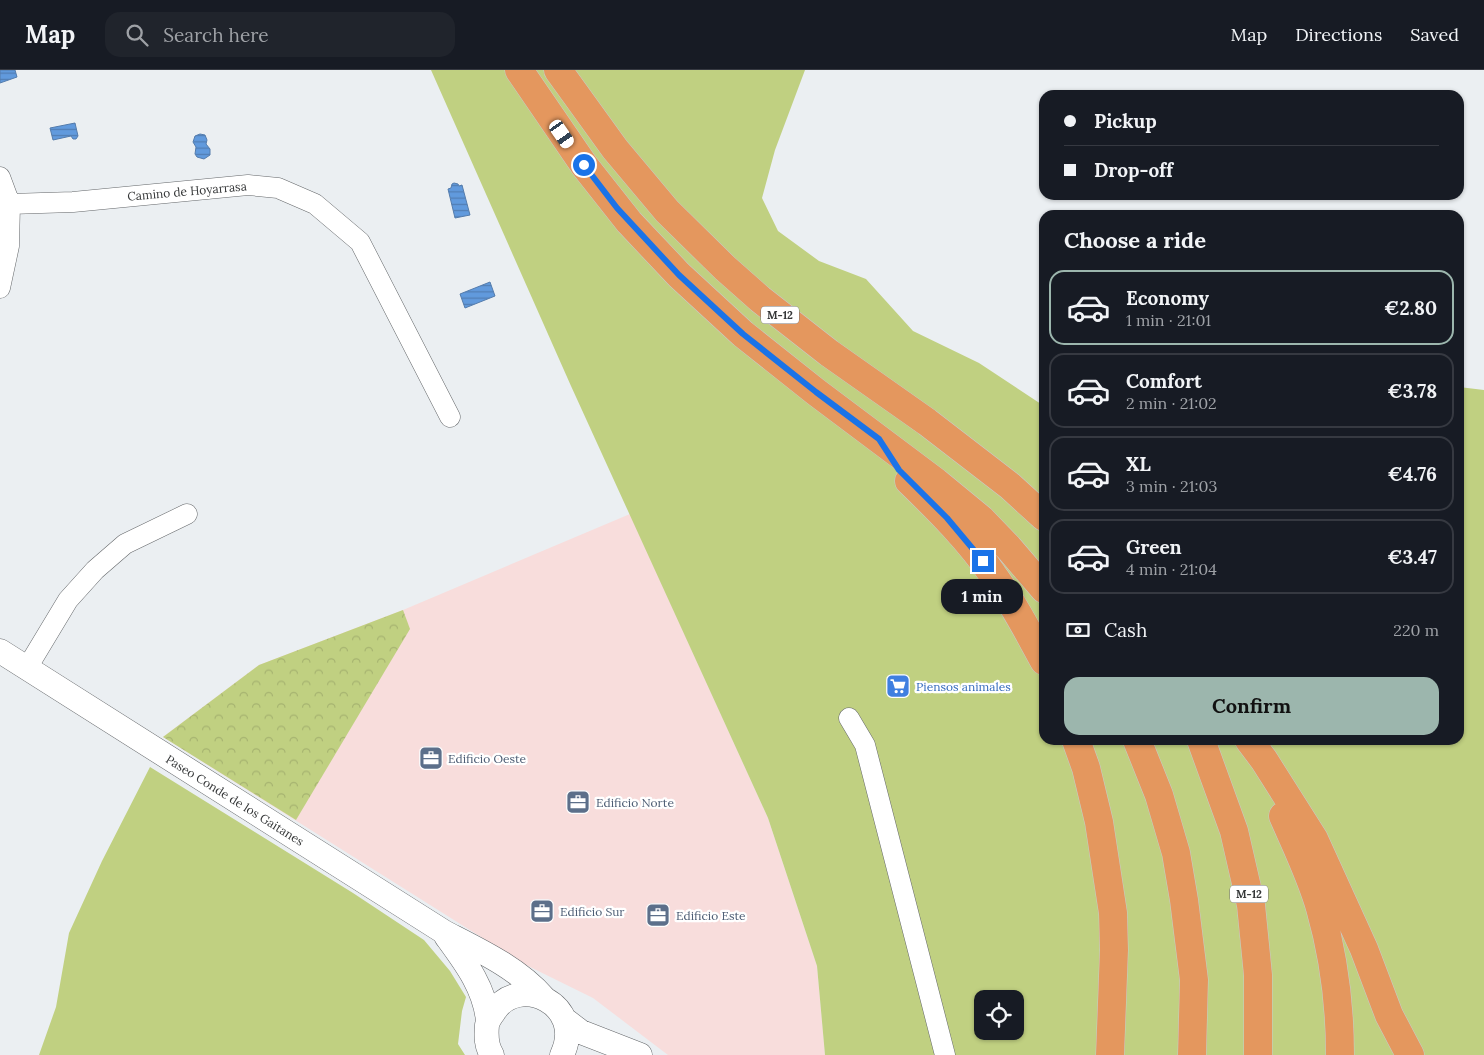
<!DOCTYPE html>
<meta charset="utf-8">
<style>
:root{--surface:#171b24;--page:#20242c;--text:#f1f3f6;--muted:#9ea1a6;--line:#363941;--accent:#9cb6ad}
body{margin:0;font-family:Lora,serif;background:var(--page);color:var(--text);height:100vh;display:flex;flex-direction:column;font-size:19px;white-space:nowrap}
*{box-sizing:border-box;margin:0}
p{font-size:16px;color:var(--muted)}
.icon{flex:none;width:28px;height:28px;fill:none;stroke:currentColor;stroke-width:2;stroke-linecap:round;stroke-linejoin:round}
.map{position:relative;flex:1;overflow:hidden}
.sheet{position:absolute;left:1039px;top:140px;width:425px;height:535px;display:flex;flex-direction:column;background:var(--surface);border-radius:15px;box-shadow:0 1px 4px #0004}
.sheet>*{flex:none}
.banner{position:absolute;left:1039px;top:20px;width:425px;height:110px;border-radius:15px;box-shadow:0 1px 4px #0004;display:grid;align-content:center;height:110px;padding:0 25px;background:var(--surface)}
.fabs{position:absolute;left:974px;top:920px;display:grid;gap:10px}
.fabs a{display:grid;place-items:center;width:50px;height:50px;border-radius:10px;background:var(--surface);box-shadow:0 1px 4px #0004;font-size:25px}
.end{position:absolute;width:22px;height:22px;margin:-11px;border:6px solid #1a73e8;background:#fff;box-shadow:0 0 0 2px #fff}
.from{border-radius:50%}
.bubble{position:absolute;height:35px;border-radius:15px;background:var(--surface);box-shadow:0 1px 4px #0004;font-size:16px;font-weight:700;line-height:35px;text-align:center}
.car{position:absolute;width:15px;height:30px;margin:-15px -8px;border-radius:6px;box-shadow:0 0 4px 1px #0007;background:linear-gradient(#fff 24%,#345 0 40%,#fff 0 76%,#345 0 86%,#fff 0)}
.banner b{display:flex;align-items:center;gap:18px;height:48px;font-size:19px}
.banner b+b{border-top:1px solid var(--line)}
.banner i{width:12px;height:12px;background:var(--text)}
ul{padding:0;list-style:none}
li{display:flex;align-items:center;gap:15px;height:75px;margin:0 10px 8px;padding:0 15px;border:2px solid var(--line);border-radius:15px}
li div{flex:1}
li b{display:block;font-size:19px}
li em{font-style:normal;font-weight:700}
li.active{border-color:var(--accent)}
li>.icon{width:45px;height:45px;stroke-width:1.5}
h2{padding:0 25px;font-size:22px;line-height:60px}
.pay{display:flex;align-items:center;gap:12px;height:55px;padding:0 25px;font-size:19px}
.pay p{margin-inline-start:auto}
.button{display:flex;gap:10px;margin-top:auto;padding:10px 25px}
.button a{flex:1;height:58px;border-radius:15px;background:var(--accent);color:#111;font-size:20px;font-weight:700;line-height:58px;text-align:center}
header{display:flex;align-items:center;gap:30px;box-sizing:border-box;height:70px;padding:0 25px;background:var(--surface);border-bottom:1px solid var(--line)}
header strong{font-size:24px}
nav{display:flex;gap:28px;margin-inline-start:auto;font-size:18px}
.search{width:350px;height:45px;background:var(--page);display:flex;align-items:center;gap:12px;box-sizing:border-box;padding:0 18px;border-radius:15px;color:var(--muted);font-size:19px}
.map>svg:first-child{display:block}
.commercial{fill:#f8dddc}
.grass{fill:#c0d081;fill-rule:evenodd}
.park{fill:url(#park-crowns)}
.water{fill:url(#water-rules);stroke:#547cac}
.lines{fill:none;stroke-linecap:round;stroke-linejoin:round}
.minor-casing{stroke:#64676a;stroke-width:21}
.tertiary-casing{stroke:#64676a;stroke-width:25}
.motorway-casing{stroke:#cacbcb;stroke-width:29}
.minor{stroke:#fff;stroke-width:20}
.tertiary{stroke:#fff;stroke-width:24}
.motorway{stroke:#e4975e;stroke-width:28}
.route{stroke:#1a73e8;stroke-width:6}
.labels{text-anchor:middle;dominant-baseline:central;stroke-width:4.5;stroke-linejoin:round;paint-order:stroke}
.shield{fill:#fff;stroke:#727374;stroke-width:1}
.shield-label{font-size:11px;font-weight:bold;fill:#353738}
.street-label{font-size:12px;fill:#353738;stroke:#fff}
.shop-label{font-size:12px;fill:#366cbe;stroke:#fff;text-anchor:start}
.service-label{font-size:12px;fill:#4e5e75;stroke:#fff;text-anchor:start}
</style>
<header>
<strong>Map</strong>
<div class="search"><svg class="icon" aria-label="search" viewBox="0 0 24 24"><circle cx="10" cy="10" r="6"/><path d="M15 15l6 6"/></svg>Search here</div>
<nav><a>Map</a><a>Directions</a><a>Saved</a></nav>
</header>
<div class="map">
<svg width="1484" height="985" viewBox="0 0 1484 985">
<defs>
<pattern id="park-crowns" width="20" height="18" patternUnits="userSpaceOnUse" patternTransform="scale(1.25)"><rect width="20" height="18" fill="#c0d081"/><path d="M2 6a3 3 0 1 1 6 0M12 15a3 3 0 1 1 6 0" fill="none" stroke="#a6b370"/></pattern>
<pattern id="water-rules" width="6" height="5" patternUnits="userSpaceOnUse" patternTransform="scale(1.25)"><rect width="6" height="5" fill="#619add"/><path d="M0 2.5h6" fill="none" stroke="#517eb4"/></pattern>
</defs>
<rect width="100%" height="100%" fill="#ebeff2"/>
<path class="commercial" d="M630 444 768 748 817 896 825 985H668L593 928 524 894 163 667 259 595 403 540Z"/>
<path class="grass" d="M431 0H805L775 80 762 128 778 161 819 191 866 209 913 261 979 293 1044 336V670H1459V317L1484 320V985H825L817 896 768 748 571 316ZM982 929H1015V961H982Z
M150 697 353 823 424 870 450 901 466 927 462 941 458 974 465 985H39L56 937 69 863 102 791Z"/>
<path class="park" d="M403 540 410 559 296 750 163 667 259 595Z"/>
<path class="water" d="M0 0H15L17 7 0 13Z
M75 53 78 66 76 69H73L71 66 53 70 50 58Z
M200 64 205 65 207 70 206 74 210 79V85L204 89 197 87 195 84 196 77 193 72 195 66Z
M454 113 458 114 459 116 462 115 470 145 455 148 448 119 451 118 452 114Z
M490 212 495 226 465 238 460 224Z"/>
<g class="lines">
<g class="minor-casing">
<path id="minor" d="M0 107 10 134 9 176 0 218
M10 134 73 132 248 115 278 118 315 134 360 172 450 347
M27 598 68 530 95 500 125 474 187 444
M849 648 865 675 945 985"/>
</g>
<g class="tertiary-casing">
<path id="tertiary" d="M0 581 444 862C479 880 518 898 544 928
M446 866C465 892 485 918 488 951
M564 949 581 962 640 985
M492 985C486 976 486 966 487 955 488 950 491 946 494 942 518 903 586 934 562 985"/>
</g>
<g class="motorway-casing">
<path id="motorway" d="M519 0 584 95 629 152 679 205 743 264 816 322 936 412 981 449 1008 477 1044 519
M558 0 615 79 667 141 725 198 760 229 829 283 927 352 1010 416 1044 447
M909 411C939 440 969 470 993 505 1013 532 1028 562 1044 591
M1076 670 1086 698 1099 752 1113 843 1114 880 1110 985
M1137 670 1159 725 1176 783 1184 830 1194 910 1192 985
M1201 670 1234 761 1251 835 1258 905V985
M1249 670 1264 690 1314 769 1364 879 1389 945 1410 985
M1283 746C1296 776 1311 806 1320 838 1334 887 1340 934 1340 985"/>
</g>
<use href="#minor" class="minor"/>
<use href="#tertiary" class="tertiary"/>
<use href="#motorway" class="motorway"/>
</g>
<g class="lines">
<path class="route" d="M584 95 617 138 679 205 743 264 816 322 879 369 899 400 947 448 983 491"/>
</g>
<defs>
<g id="supermarket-square" transform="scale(1.25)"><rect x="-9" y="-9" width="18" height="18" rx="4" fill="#3f7fe0" stroke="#fff"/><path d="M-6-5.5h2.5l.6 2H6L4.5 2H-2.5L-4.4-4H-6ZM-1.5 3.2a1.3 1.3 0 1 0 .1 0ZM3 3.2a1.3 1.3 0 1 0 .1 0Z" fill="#fff"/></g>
<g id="office-square" transform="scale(1.25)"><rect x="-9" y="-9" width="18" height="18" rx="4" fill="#5c6f8a" stroke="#fff"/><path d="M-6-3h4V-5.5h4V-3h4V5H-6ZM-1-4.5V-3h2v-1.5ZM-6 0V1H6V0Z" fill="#fff"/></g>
</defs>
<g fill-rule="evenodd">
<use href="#supermarket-square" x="898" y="616"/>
<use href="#office-square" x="431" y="688"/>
<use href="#office-square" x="578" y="732"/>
<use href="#office-square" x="542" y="841"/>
<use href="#office-square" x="658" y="845"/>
</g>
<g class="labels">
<g class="shield">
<rect x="761" y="236.5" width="38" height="17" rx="4"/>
<rect x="1230" y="815.5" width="38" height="17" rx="4"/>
</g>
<g class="shield-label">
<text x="780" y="245">M-12</text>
<text x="1249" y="824">M-12</text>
</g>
<g class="street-label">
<text transform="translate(187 121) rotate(-5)">Camino de Hoyarrasa</text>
<text transform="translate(235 730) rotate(32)">Paseo Conde de los Gaitanes</text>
</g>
<g class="shop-label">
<text x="916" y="616">Piensos animales</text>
</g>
<g class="service-label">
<text x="448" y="688">Edificio Oeste</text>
<text x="596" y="732">Edificio Norte</text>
<text x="560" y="841">Edificio Sur</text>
<text x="676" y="845">Edificio Este</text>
</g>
</g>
</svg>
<div class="fabs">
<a><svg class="icon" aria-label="locate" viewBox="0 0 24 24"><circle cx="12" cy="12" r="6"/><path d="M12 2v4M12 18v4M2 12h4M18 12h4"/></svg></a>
</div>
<i class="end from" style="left:584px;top:95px"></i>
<i class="end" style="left:983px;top:491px"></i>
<div class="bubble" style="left:941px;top:509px;width:82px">1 min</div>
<i class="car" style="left:562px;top:64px;rotate:145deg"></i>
<div class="banner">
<b><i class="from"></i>Pickup</b>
<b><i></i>Drop-off</b>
</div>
<section class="sheet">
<h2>Choose a ride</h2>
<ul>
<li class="active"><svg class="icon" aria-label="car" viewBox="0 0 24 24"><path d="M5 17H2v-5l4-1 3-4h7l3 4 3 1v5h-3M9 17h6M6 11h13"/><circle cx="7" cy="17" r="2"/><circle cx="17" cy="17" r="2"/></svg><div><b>Economy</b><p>1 min · 21:01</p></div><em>€2.80</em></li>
<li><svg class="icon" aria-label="car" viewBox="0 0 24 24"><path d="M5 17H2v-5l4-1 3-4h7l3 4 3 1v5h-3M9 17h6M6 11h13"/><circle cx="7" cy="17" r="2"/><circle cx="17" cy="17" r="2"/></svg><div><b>Comfort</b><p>2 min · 21:02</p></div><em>€3.78</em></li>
<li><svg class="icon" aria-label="car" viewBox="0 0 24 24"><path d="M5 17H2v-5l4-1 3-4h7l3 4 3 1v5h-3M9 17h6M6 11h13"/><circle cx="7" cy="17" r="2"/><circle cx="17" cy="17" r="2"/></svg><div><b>XL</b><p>3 min · 21:03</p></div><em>€4.76</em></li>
<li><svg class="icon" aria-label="car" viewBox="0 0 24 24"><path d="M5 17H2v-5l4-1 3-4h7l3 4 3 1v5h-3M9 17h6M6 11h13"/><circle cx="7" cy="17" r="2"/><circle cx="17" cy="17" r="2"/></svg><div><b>Green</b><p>4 min · 21:04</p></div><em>€3.47</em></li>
</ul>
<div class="pay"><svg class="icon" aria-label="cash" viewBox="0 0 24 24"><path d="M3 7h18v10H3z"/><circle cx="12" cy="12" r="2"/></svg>Cash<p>220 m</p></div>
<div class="button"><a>Confirm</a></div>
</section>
</div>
